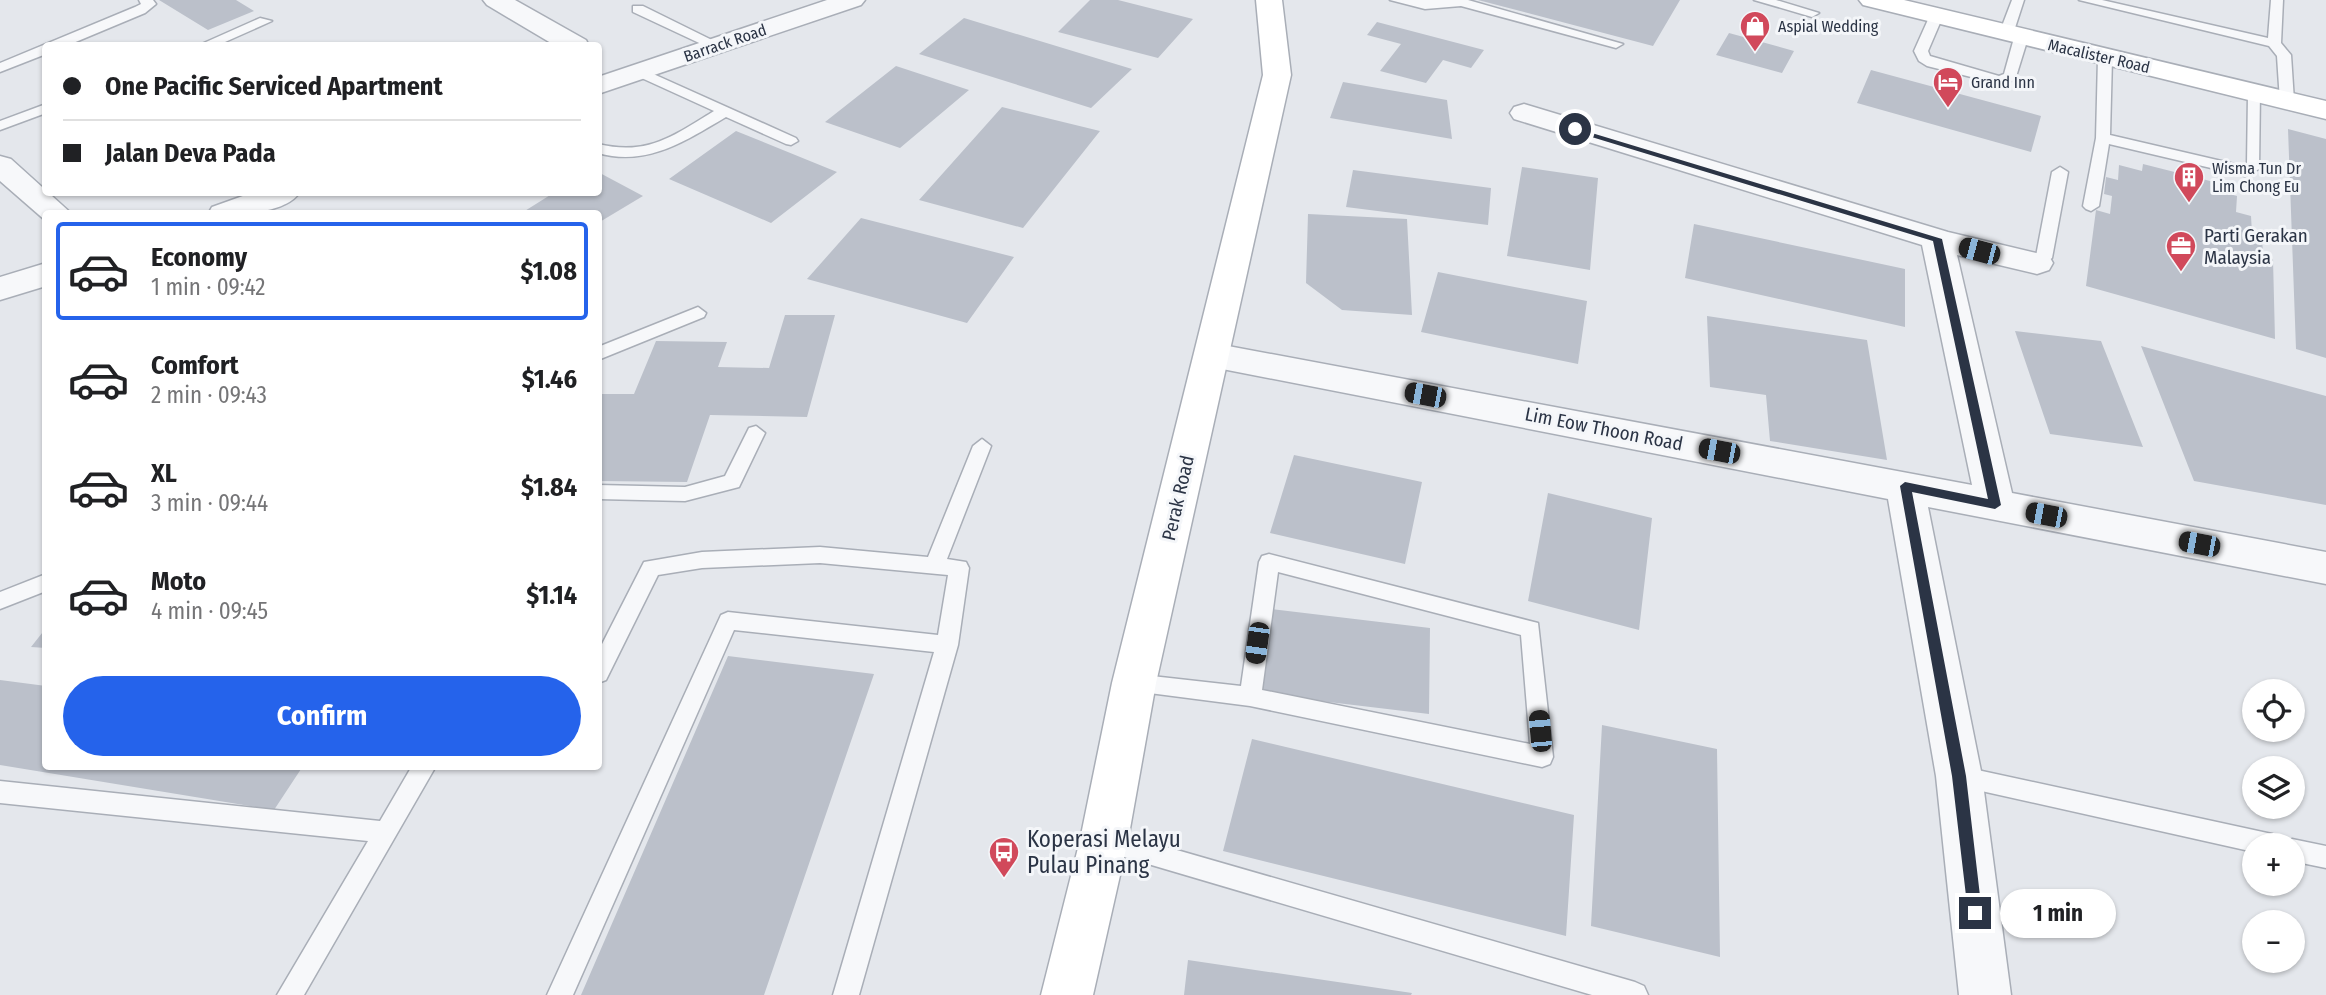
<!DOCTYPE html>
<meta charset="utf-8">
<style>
:root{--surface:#fff;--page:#f6f6f6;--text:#202124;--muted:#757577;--line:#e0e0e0;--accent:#2563eb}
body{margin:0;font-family:"Fira Sans Condensed",sans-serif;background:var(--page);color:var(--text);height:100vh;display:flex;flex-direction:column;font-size:26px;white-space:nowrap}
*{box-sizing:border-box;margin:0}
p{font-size:23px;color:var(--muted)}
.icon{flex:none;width:38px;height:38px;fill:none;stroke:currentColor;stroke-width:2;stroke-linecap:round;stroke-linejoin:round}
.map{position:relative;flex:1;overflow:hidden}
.side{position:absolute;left:42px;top:210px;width:560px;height:560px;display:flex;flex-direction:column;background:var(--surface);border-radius:7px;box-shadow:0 2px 5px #0004}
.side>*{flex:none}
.guide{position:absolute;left:42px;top:42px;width:560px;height:154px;border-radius:7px;box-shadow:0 2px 5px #0004;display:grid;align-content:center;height:154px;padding:0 21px;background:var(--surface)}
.buttons{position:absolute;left:2242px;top:679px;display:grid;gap:14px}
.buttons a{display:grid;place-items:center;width:63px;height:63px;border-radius:50%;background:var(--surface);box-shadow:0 2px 5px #0004;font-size:35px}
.end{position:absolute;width:32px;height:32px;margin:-16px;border:9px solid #2b3445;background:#fff;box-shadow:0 0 0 4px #fff}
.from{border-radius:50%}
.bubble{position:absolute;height:49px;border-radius:24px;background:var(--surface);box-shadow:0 2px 5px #0004;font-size:23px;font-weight:700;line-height:49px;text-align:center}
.car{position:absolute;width:21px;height:42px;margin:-21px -10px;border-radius:9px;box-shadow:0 0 5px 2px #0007;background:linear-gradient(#222 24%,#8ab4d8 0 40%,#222 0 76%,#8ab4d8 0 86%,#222 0)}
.guide b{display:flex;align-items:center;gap:24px;height:66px;font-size:26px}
.guide b+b{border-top:2px solid var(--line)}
.guide i{width:18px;height:18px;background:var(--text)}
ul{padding:12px 0 0;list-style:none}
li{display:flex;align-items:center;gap:21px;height:98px;margin:0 14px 10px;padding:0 7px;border:4px solid transparent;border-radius:7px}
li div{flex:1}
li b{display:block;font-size:26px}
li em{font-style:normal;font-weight:700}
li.on{border-color:var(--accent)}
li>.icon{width:63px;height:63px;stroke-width:1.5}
.action{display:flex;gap:14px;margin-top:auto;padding:14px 21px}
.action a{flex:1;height:80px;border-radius:42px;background:var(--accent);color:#fff;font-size:28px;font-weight:700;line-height:80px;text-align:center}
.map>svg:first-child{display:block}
.building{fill:#bbc0ca}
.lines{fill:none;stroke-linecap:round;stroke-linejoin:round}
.lane-casing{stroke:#a9aeb7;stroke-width:3}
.street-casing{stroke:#a9aeb7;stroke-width:3}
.secondary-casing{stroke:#a9aeb7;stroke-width:3}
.lane{fill:#f7f8fa;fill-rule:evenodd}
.street{fill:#f7f8fa;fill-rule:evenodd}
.secondary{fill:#fff;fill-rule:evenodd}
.route{fill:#2b3445}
.labels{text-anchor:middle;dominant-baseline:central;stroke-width:6;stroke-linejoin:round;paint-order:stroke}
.far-poi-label{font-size:16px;fill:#2b3445;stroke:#f4f6f9;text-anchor:start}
.far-street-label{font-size:16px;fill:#2b3445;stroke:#f4f6f9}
.poi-label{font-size:19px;fill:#2b3445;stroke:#f4f6f9;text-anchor:start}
.street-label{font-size:19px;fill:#2b3445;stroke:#f4f6f9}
.near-poi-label{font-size:23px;fill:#2b3445;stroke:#f4f6f9;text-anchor:start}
</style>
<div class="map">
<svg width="2326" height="995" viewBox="0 0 2326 995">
<rect width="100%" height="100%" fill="#e4e7ec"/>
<path class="building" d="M159 0H236L254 11 208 30Z
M1090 0H1118L1193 19 1158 58 1058 32Z
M1478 0H1680L1653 46Z
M964 18 1132 69 1091 108 919 54Z
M1377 22 1484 50 1471 68 1443 60 1426 83 1380 71 1401 44 1367 35Z
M1729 33 1794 51 1782 73 1716 55Z
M896 66 969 90 900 148 825 122Z
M1871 70 2041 116 2031 152 1857 103Z
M1343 82 1447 100 1452 139 1330 118Z
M1002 107 1100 131 1023 228 919 200Z
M2288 129 2326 139V358L2296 349Z
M736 131 837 172 771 223 669 179Z
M2143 164 2218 183V191L2237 196 2236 212 2251 216 2252 233 2262 235 2263 256 2273 259 2275 339 2086 286 2096 210 2110 214 2112 196 2104 194 2106 177 2118 180 2119 165 2142 171Z
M1522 167 1598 178 1590 270 1507 256Z
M1353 170 1491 188 1488 225 1346 207Z
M598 172 643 196 598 223V214H520L555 192H598Z
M1308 214 1407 219 1412 315 1342 310 1306 283Z
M861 218 1014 257 967 323 807 279Z
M1694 224 1905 269V327L1685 278Z
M1438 272 1587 301 1578 364 1421 332Z
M785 315H835L807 417 710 415 687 482 598 481V394H634L656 341 727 342 718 367 769 368Z
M1707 316 1867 340 1887 460 1770 441 1766 395 1710 387Z
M2015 331 2101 341 2143 447 2050 434Z
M2141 346 2326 396V505L2194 481Z
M1294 455 1422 482 1405 564 1270 533Z
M1548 493 1652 518 1639 630 1528 601Z
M1271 609 1430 628 1429 714 1262 694Z
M46 628V648L31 647Z
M728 656 874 674 764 995H581Z
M0 680 46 686V766H303L274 810 0 765Z
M1602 725 1717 749 1720 957 1591 926Z
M1252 739 1574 815 1566 936 1223 851Z
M1188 960 1412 993 1411 995H1184Z"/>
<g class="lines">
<g class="lane-casing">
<path id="lane" d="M139 0H153L156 4 145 13 66 46H46V54L0 72V63L135 7 141 4Z
M1390 0H1468L1623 44 1616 48 1461 6 1425 9Z
M1754 0H1776L1819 13 1812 17Z
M2012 0H2024L2013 34 2006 38 1999 34Z
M2079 0H2102L2268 38 2271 0H2283L2281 43 2291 55 2294 101 2287 105 2280 101 2277 56 2269 46Z
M633 6H643L724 46 712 49 633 12Z
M1931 13 1943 16 1928 51 1930 56 1999 76 2004 74 2014 38 2026 35 2028 38 2015 80 1999 84 1927 66 1919 61 1914 51Z
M260 18 272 21 216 46H197Z
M2105 54 2112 58 2110 135 2243 166 2247 164 2248 94 2255 90 2260 91 2259 169 2245 176 2109 144 2099 206 2091 211 2086 209 2083 206 2096 138 2098 58Z
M640 68 796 138 798 141 791 145 786 144 726 117C685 141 647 167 598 153V144C648 156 673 136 714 111L635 75 633 72Z
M46 104V113L0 130V121Z
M2060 167 2068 172 2052 258 2037 268 2029 263 2036 256 2052 172Z
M698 307 706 313 704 317 598 360V347Z
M756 426 765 433 739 487 685 501 598 499V485L685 487 725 476 749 428Z
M982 439 991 446 947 559 966 562 969 568 958 645 859 995H833L934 652 734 630 573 995H547L721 615 728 612 938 635 948 575 820 563 702 568 658 575 606 680 598 683V652L644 562 702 552 820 547 928 557 973 446Z
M1269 554 1538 623 1553 757 1550 764 1542 767 1250 706 1126 690 1123 683 1126 676 1134 674 1241 686 1259 562 1262 556ZM1278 572 1521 635 1530 744 1262 690Z
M46 574V591L0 609V592Z
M412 766H436L304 995H277L368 841 0 803V781L380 821Z
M1959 766 2272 834 2280 837 2283 843 2292 839 2326 846V868L2292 861V845H2254V852L1959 786 1951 783 1948 776 1951 769Z
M1104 829 1635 982 1644 986 1648 995H1592L1104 851 1096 848 1092 840 1096 832Z"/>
</g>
<g class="street-casing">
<path id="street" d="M483 0H515L586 40 589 46H556L487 5Z
M827 0H865L861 5 598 94V77Z
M1524 104 1948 232 2049 256 2053 263 2049 270 2037 274 1957 255 2012 493 2326 552V584L1928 507 1982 776 2011 995H1959L1936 776 1888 499 1212 367 1200 364 1195 355 1200 346 1212 343 1972 485 1922 245 1514 119 1510 113 1514 107Z
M0 156 11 159 72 214H46V221L0 181Z
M254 192H300C284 216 233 214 208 214L212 207Z
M46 263V286L0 300V277Z"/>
</g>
<g class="secondary-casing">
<path id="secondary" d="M1256 0H1282L1291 75 1156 683 1128 840 1093 995H1041L1080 840 1112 683 1263 75Z
M1859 0H1904L2326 101V119L1863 5Z"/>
</g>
<use href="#lane" class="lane"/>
<use href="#street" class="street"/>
<use href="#secondary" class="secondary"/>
</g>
<path class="route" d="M1572 127 1942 239 2001 505 1995 509 1912 492 1966 776 1982 913 1980 918H1970L1968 913 1952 776 1900 486 1905 482 1988 499 1933 241 1572 131Z"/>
<defs>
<g id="shop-pin" transform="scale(1.575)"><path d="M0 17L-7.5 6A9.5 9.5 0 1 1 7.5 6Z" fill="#d1495b" stroke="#f4f6f9"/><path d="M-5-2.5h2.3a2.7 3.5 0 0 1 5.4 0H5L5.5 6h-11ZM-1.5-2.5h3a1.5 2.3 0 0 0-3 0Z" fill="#fff"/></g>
<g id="hotel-pin" transform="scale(1.575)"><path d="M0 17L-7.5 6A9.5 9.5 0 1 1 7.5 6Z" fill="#d1495b" stroke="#f4f6f9"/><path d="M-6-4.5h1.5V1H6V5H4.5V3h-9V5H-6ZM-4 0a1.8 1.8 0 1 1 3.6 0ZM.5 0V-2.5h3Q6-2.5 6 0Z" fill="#fff"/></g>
<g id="building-pin" transform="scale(1.575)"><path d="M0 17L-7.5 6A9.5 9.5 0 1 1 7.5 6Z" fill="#d1495b" stroke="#f4f6f9"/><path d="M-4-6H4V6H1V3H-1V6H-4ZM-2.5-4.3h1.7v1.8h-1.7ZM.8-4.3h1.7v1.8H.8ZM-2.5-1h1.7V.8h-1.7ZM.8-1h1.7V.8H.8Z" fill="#fff"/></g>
<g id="office-pin" transform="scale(1.575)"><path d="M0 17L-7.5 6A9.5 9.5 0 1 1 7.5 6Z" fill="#d1495b" stroke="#f4f6f9"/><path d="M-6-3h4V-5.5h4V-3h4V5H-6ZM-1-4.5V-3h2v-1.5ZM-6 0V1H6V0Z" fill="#fff"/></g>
<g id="bus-pin" transform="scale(1.575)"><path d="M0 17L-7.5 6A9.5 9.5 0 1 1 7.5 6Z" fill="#d1495b" stroke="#f4f6f9"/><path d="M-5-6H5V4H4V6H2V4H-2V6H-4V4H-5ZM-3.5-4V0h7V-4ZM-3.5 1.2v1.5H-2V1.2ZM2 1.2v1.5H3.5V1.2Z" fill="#fff"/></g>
</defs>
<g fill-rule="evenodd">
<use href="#shop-pin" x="1755" y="26"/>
<use href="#hotel-pin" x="1948" y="82"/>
<use href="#building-pin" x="2189" y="177"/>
<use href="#office-pin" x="2181" y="246"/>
<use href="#bus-pin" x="1004" y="852"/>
</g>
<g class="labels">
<g class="far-poi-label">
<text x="1778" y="26">Aspial Wedding</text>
<text x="1971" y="82">Grand Inn</text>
<text x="2212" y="168">Wisma Tun Dr<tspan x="2212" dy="18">Lim Chong Eu</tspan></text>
</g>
<g class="far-street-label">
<text transform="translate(725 43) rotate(-19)">Barrack Road</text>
<text transform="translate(2099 56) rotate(13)">Macalister Road</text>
</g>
<g class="poi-label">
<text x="2204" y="235">Parti Gerakan<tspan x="2204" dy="22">Malaysia</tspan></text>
</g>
<g class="street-label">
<text transform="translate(1604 429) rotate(11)">Lim Eow Thoon Road</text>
<text transform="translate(1178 498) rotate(-77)">Perak Road</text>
</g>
<g class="near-poi-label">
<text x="1027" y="839">Koperasi Melayu<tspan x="1027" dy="26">Pulau Pinang</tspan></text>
</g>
</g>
</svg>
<div class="buttons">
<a><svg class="icon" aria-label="locate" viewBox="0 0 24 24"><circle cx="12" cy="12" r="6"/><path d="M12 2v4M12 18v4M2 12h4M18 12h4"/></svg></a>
<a><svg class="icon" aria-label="layers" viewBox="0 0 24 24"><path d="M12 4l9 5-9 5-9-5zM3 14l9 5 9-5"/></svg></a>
<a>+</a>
<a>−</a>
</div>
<i class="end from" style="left:1575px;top:129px"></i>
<i class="end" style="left:1975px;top:913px"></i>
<div class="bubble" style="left:2000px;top:889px;width:116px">1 min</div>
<i class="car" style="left:1979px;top:251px;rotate:285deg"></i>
<i class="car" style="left:1425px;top:395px;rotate:281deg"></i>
<i class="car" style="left:1719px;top:451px;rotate:281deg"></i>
<i class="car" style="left:2046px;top:515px;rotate:281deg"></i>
<i class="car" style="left:2199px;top:544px;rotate:281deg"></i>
<i class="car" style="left:1257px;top:643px;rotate:188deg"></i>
<i class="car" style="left:1540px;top:731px;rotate:355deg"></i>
<div class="guide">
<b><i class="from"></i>One Pacific Serviced Apartment</b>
<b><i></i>Jalan Deva Pada</b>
</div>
<section class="side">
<ul>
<li class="on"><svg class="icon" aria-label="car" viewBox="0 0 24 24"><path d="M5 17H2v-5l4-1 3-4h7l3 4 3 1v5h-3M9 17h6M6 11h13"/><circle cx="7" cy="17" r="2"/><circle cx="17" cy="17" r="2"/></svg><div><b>Economy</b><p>1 min · 09:42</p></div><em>$1.08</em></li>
<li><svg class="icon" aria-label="car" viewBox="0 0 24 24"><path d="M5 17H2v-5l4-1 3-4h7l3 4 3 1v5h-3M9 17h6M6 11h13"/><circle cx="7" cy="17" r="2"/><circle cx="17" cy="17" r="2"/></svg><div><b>Comfort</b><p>2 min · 09:43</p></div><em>$1.46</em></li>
<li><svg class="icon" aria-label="car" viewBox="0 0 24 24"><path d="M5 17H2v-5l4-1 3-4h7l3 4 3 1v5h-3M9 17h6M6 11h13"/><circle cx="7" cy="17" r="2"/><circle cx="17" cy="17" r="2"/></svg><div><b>XL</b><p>3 min · 09:44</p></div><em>$1.84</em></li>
<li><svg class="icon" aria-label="car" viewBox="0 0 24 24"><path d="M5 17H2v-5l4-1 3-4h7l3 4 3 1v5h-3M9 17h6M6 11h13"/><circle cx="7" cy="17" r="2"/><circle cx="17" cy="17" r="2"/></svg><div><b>Moto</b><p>4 min · 09:45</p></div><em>$1.14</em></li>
</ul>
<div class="action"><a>Confirm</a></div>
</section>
</div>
